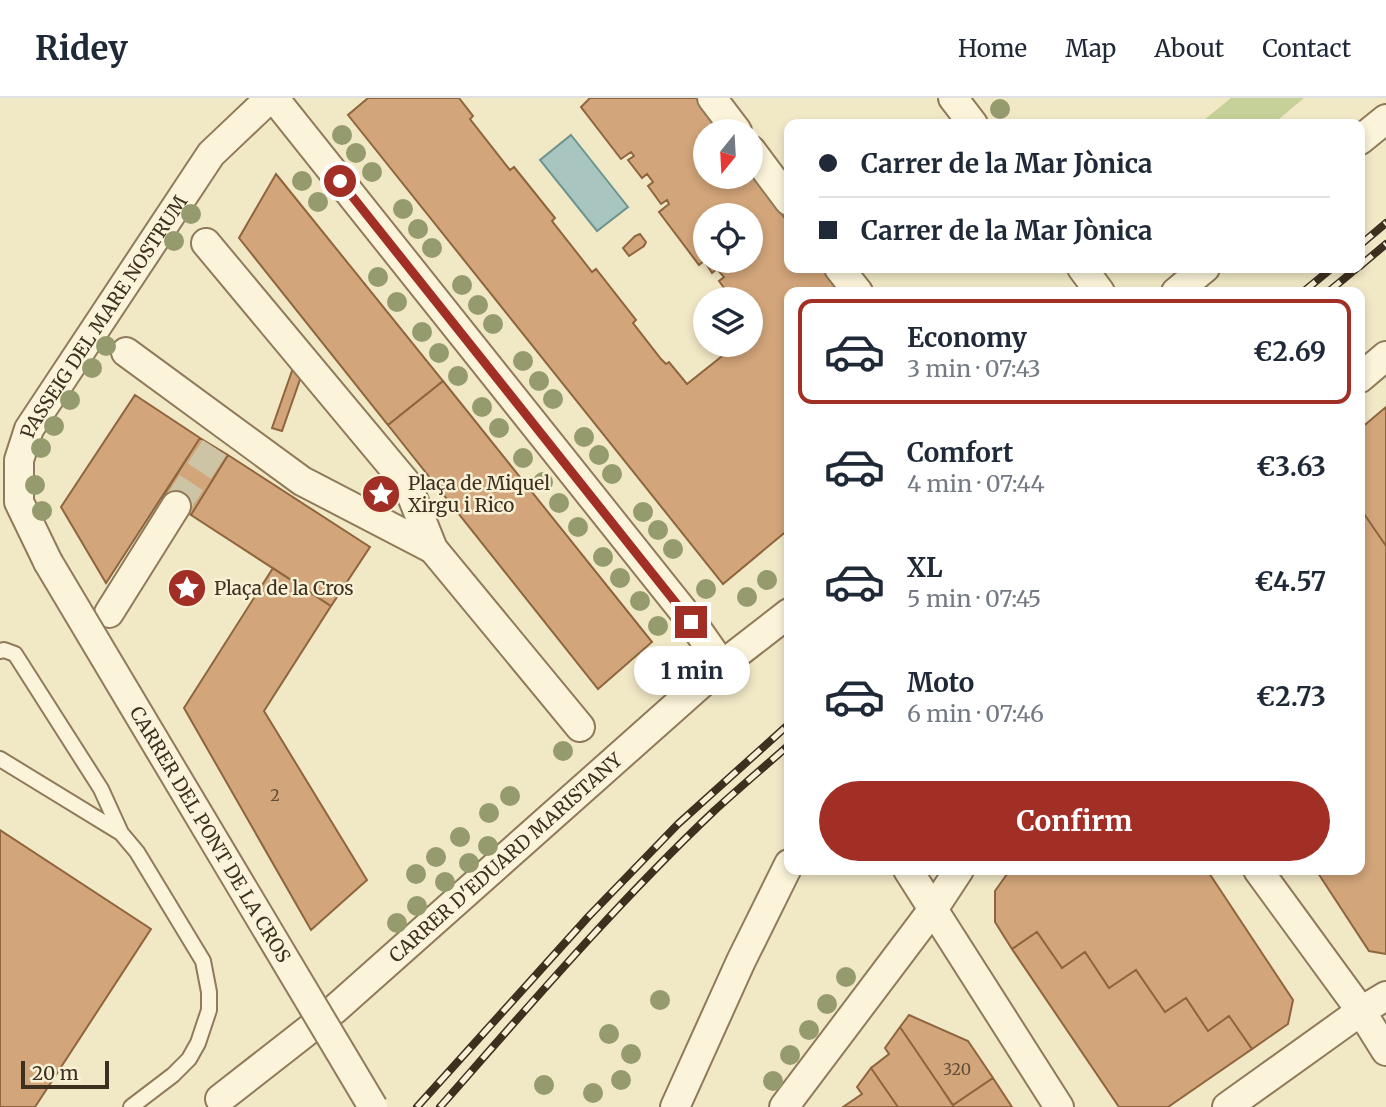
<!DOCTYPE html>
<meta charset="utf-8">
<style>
:root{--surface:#fff;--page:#f2f2f3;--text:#1f2937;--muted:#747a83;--line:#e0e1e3;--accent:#a22f26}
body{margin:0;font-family:Merriweather,serif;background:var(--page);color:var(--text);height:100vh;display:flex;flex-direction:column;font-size:26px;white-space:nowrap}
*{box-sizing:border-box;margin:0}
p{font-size:23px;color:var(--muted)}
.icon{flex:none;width:38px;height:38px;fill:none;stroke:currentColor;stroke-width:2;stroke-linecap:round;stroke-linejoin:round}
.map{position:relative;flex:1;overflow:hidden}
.sheet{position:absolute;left:784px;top:189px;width:581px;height:588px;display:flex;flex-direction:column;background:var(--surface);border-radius:14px;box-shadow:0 4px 10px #0003}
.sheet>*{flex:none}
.hud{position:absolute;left:784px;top:21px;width:581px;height:154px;border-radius:14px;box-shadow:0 4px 10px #0003;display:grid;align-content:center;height:154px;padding:0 35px;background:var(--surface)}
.needle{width:46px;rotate:198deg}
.fabs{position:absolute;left:693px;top:21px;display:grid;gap:14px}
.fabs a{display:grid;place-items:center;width:70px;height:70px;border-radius:50%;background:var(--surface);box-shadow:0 4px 10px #0003;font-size:35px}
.scale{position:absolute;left:21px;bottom:18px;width:88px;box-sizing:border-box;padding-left:7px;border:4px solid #3e301f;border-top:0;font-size:19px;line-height:24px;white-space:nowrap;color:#3e301f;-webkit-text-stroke:5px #f8f1d6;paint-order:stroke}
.end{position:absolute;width:32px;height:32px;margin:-16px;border:9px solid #a22f26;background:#fff;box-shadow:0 0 0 4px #fff}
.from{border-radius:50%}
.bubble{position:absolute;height:49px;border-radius:24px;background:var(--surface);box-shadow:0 4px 10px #0003;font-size:23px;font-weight:700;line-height:49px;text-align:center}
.hud b{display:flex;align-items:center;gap:24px;height:66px;font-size:26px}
.hud b+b{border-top:2px solid var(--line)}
.hud i{width:18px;height:18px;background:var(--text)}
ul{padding:12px 0 0;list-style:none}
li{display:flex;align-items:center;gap:21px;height:105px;margin:0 14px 10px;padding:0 21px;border:4px solid transparent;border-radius:14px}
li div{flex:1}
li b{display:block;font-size:26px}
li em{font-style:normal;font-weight:700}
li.active{border-color:var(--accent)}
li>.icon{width:63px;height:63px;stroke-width:1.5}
.button{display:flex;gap:14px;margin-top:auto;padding:14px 35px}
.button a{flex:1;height:80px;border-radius:42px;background:var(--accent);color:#fff;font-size:28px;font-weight:700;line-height:80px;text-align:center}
header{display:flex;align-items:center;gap:42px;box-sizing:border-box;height:98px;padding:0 35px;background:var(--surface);border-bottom:2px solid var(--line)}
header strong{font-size:33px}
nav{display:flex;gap:38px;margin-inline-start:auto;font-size:24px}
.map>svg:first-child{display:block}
.green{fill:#c6d199}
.water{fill:#a8c5bf;stroke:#6d948e;stroke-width:2}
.building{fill:#d2a57a;stroke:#8f653e;stroke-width:2}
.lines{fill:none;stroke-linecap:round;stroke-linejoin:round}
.street-tunnel{stroke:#cdc3a5;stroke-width:28;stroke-dasharray:28 14;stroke-linecap:butt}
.lane-casing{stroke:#8f7a5a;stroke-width:18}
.street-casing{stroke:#8f7a5a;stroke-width:32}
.lane{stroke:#fbf4da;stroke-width:14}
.street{stroke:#fbf4da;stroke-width:28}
.rail-casing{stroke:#3e301f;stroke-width:8}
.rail{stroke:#f8f1d6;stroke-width:5;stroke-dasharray:16;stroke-linecap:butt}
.street-bridge-casing{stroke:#8f7a5a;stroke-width:32;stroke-linecap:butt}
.street-bridge{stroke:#fbf4da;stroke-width:28}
.tree{fill:#959b6d}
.route{stroke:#a22f26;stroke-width:9}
.labels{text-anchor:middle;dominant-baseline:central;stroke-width:5;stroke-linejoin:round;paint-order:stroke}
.number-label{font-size:16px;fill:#634d36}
.street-label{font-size:19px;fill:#3e301f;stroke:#f8f1d6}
.poi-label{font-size:19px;fill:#3e301f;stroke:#f8f1d6;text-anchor:start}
</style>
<header>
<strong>Ridey</strong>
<nav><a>Home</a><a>Map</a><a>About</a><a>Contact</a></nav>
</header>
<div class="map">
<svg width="1386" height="1009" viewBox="0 0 1386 1009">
<rect width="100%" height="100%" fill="#f1e8c6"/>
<path class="green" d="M1231 0H1304L1273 26H1199Z"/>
<path class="water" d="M571 37 628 109 597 133 540 62Z"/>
<path class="building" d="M368 0H459L473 18 470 21 510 72 514 69 555 120 552 123 592 174 596 171 636 222 633 225 661 261 666 266 669 264 687 286 736 247H751V201H740L737 198 732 201 719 183 724 179 717 171 712 175 705 164 751 163V117H705V162L699 167 659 114 669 106 667 102 661 106 648 88 653 84 647 76 642 80 628 62 634 58 631 54 621 61 581 9 590 0H696L720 33H705V79H751V74L789 126V170H822L840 194H789V431L723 486 348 17Z
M276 76 443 283 388 327 239 140Z
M640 136 646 144 644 148 629 158 623 150 635 138Z
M293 270 303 273 282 333 272 330Z
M443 283 652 544 598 591 388 327Z
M135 297 200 340 106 485 61 409Z
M1386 309V448L1360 410V331Z
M200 340 228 357 191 417 162 400Z
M228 357 370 449 331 508 191 417Z
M1360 410 1386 448V856L1369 853 1316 772H1360Z
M273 470 331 508 264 613 367 782 311 832 184 610Z
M0 732 151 831 35 1009H0Z
M1010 772H1207L1293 902 1288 926 1252 951 1229 918 1208 933 1186 900 1165 914 1136 872 1109 890 1085 854 1062 870 1037 834 1012 851 995 824V793Z
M1037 834 1062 870 1085 854 1109 890 1136 872 1165 914 1186 900 1208 933 1229 918 1252 951 1168 1009H1119L1012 851Z
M909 917 968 943 993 980 953 1007 900 929Z
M900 929 940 988 954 1009H898L871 970 889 956 885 950Z
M871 970 898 1009H843L862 996 857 989Z
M993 980 1012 1009H954L953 1007Z"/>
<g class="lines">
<path class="street-tunnel" d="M176 408 215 349"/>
<g class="lane-casing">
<path id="lane" d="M0 553 4 552 15 556 101 691 121 735
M0 661 121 735 137 754 203 863 209 894V912L198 945 189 961 173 977 131 1009"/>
</g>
<g class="street-casing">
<g id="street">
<path d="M274 0 692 524 722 567"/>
<path d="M712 0 737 33"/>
<path d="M953 0 973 26"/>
<path d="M1360 42 1386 21"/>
<path d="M751 52 789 103"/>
<path d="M206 145 407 386 433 451 580 629"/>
<path d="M839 170 858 194"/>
<path d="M1082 170 1100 194"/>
<path d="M1176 194 1205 170"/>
<path d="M126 254 302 383 433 451"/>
<path d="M1360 280 1386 258"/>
<path id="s1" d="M48 464 19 404V362L29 331 211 56 270 0"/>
<path d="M109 515 176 408"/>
<path d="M908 772 1059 1009"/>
<path d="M1258 772 1361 913 1386 953"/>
<path id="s2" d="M220 1001 334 912 722 567 789 515"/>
<path d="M675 1009 741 863 789 766"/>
<path d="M784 1009 934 810 959 772"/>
<path d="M1227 1009 1361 913 1386 898"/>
</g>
</g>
<use href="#lane" class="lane"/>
<use href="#street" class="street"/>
<g class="rail-casing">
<path id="rail" d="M1360 147 1386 125
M1360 168 1386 146
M1303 194 1332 170
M1328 194 1357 170
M417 1009 589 818 678 726 789 626
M440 1009C528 909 616 806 713 714 738 691 764 669 789 647"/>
</g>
<use href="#rail" class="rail"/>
<g class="street-bridge-casing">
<g id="street-bridge">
<path id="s3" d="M48 464 373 1009"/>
</g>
</g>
<use href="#street-bridge" class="street-bridge"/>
</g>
<g class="tree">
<circle cx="1000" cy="11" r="10"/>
<circle cx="342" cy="37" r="10"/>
<circle cx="356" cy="55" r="10"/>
<circle cx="372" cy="74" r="10"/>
<circle cx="302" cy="83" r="10"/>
<circle cx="318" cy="104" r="10"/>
<circle cx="403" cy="111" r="10"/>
<circle cx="191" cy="116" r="10"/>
<circle cx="418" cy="131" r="10"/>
<circle cx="174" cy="143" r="10"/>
<circle cx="432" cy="150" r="10"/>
<circle cx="378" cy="179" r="10"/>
<circle cx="462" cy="187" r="10"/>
<circle cx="397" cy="204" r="10"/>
<circle cx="478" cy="207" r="10"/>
<circle cx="493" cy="226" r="10"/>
<circle cx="422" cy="234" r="10"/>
<circle cx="106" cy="248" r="10"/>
<circle cx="439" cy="255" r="10"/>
<circle cx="523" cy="263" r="10"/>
<circle cx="92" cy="270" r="10"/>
<circle cx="458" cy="278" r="10"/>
<circle cx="539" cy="283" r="10"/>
<circle cx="553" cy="301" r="10"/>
<circle cx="70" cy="302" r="10"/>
<circle cx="482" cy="309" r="10"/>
<circle cx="54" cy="328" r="10"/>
<circle cx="499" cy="330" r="10"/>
<circle cx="584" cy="339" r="10"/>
<circle cx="41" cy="350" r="10"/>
<circle cx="599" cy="357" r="10"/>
<circle cx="523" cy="360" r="10"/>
<circle cx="612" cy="376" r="10"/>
<circle cx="543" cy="384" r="10"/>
<circle cx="35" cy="387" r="10"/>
<circle cx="559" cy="405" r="10"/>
<circle cx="42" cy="413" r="10"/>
<circle cx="643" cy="414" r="10"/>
<circle cx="578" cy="429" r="10"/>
<circle cx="658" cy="432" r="10"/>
<circle cx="673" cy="451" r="10"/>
<circle cx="603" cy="459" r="10"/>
<circle cx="620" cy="480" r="10"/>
<circle cx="767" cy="482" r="10"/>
<circle cx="706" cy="491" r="10"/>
<circle cx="747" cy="499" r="10"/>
<circle cx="640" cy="503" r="10"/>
<circle cx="658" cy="528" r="10"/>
<circle cx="654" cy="576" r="10"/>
<circle cx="563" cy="653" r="10"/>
<circle cx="510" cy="698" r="10"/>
<circle cx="489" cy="715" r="10"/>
<circle cx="460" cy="739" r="10"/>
<circle cx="488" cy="748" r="10"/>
<circle cx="436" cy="759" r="10"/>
<circle cx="469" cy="765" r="10"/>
<circle cx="416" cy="776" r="10"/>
<circle cx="445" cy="784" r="10"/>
<circle cx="417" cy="808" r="10"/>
<circle cx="397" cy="825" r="10"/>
<circle cx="846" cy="879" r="10"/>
<circle cx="660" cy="902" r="10"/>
<circle cx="827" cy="906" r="10"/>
<circle cx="809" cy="932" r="10"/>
<circle cx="609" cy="936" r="10"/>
<circle cx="631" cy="956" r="10"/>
<circle cx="790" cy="957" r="10"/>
<circle cx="621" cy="982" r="10"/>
<circle cx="773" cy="983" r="10"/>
<circle cx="544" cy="987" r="10"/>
<circle cx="593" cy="995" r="10"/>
</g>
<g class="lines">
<path class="route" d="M340 83 691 524"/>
</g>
<defs>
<g id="sight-disc" transform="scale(2.0125)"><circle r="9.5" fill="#a22f26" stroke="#f8f1d6"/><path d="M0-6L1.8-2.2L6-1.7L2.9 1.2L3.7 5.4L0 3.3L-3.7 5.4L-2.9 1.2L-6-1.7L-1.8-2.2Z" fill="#fff"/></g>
</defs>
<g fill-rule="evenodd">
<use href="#sight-disc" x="381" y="396"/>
<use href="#sight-disc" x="187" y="490"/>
</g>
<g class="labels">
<g class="number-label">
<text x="275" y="697">2</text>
<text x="957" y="971">320</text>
</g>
<g class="street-label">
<text stroke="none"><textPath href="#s1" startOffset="276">PASSEIG DEL MARE NOSTRUM</textPath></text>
<text stroke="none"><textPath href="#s3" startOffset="317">CARRER DEL PONT DE LA CROS</textPath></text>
<text stroke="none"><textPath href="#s2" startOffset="374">CARRER D'EDUARD MARISTANY</textPath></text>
</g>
<g class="poi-label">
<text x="408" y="385">Plaça de Miquel<tspan x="408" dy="22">Xirgu i Rico</tspan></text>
<text x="214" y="490">Plaça de la Cros</text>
</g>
</g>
</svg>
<div class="fabs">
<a><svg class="needle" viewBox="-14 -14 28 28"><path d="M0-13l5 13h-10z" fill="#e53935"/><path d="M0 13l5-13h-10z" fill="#747a83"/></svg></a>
<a><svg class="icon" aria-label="locate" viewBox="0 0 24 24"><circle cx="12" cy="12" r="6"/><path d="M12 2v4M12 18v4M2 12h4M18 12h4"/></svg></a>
<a><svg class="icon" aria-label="layers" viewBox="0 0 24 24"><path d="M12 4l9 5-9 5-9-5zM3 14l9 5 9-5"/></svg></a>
</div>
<div class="scale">20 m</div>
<i class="end from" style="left:340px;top:83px"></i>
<i class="end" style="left:691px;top:524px"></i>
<div class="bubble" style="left:634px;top:548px;width:116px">1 min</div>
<div class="hud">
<b><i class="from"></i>Carrer de la Mar Jònica</b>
<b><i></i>Carrer de la Mar Jònica</b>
</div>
<section class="sheet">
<ul>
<li class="active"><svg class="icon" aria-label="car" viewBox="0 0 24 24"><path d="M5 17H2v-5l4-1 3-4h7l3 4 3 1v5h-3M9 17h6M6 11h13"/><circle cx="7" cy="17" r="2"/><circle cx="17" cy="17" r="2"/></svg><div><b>Economy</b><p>3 min · 07:43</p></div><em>€2.69</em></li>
<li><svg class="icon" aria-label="car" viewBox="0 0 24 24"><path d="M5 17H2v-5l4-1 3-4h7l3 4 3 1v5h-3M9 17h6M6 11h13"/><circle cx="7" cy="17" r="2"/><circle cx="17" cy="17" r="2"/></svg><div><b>Comfort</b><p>4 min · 07:44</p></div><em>€3.63</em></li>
<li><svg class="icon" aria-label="car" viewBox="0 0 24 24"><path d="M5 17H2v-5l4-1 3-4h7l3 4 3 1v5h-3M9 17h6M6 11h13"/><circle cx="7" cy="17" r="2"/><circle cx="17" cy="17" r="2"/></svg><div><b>XL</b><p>5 min · 07:45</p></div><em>€4.57</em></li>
<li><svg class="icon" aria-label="car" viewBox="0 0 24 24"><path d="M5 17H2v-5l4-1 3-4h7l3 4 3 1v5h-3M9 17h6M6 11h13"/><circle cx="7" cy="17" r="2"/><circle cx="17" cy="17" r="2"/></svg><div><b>Moto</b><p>6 min · 07:46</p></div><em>€2.73</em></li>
</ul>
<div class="button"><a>Confirm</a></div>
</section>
</div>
